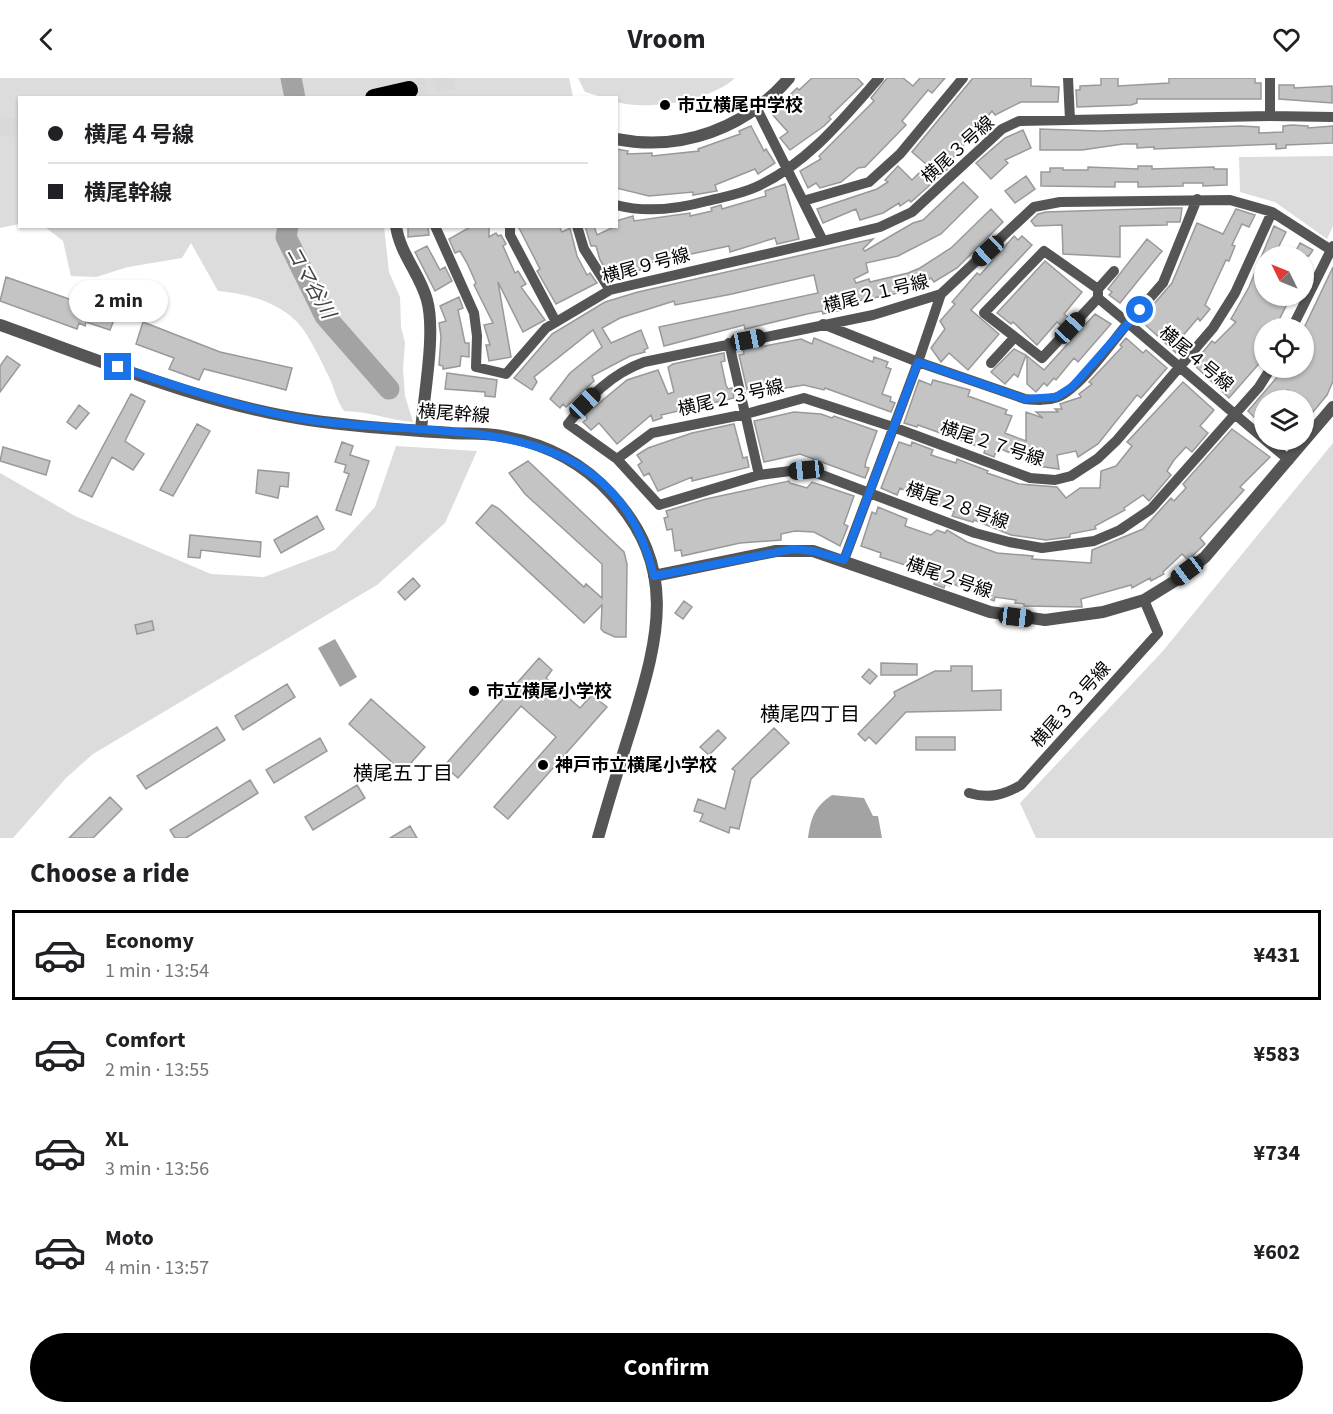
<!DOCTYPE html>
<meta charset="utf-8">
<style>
:root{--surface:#fff;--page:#f2f2f2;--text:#202124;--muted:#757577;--line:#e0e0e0;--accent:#000}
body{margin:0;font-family:"Source Sans 3","Noto Sans JP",sans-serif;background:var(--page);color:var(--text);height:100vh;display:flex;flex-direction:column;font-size:22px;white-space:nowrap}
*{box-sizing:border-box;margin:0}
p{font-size:20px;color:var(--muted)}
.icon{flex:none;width:33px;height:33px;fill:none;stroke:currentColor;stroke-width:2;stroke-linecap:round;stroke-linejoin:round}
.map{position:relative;height:760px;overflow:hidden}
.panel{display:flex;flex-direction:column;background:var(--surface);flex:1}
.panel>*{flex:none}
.hud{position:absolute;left:18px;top:18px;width:600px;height:132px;border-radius:0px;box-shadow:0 2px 4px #0004;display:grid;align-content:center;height:132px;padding:0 30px;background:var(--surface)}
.needle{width:39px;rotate:313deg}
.tools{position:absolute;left:1254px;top:168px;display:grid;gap:12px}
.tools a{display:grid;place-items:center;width:60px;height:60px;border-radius:50%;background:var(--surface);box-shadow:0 2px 4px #0004;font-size:30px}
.end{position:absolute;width:27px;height:27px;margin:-14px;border:8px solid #1a73e8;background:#fff;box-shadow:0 0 0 3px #fff}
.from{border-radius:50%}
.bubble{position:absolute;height:42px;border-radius:21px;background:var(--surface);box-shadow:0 2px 4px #0004;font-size:20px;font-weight:700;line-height:42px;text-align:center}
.car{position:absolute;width:18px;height:36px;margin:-18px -9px;border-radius:8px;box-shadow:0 0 4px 2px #0007;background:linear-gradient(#222 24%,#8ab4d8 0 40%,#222 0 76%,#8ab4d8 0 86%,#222 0)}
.hud b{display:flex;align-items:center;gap:21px;height:57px;font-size:22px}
.hud b+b{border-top:2px solid var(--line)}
.hud i{width:15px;height:15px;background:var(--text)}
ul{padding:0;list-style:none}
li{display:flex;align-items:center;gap:18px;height:90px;margin:0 12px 9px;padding:0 18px;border:3px solid transparent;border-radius:0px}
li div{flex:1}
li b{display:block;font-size:22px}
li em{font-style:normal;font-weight:700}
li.selected{border-color:var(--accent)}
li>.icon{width:54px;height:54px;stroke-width:1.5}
h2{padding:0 30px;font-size:27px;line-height:72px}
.action{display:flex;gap:12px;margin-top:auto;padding:12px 30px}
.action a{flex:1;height:69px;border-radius:36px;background:var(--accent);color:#fff;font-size:24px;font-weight:700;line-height:69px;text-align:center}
header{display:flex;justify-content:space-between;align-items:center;height:78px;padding:0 30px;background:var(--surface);font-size:27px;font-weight:700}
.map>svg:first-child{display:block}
.green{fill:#dcdcdc}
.water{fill:#a3a3a3}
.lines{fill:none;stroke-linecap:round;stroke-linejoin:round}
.river{stroke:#a3a3a3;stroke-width:21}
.building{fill:#c4c4c4;stroke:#999;stroke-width:1.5}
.motorway-tunnel{stroke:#d9d9d9;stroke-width:18;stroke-dasharray:18 9;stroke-linecap:butt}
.motorway-casing{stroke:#dbdbdb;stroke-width:20}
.minor{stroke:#555;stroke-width:10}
.tertiary{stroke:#555;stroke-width:12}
.motorway{stroke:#000;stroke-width:18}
.route{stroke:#1a73e8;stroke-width:8}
.poi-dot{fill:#000;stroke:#fff;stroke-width:2}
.labels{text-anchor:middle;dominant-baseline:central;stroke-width:4.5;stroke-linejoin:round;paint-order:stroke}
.poi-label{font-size:18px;font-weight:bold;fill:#000;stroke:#fff;text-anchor:start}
.street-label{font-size:18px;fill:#000;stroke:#fff}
.water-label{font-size:20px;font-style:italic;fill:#444;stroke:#fff}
.neighbourhood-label{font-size:20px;fill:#000;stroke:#fff}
</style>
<header><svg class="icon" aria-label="back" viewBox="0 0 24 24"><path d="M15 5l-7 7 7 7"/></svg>Vroom<svg class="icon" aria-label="heart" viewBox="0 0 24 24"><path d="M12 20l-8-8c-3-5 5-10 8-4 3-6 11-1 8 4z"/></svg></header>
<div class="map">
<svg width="1333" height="760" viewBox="0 0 1333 760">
<rect width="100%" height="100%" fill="#fff"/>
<path class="green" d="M0 0H569L573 19 20 20 19 146 0 150Z
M578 0H735C711 23 647 33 617 24L616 20 602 19 585 14Z
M1333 78V148L1327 161 1275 124 1240 114 1239 79Z
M45 149H384L389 194 400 219 401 249 405 265 403 291 405 318 413 344C389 342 368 333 344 333 336 322 335 311 329 299 321 283 308 254 295 242 275 223 244 215 218 213L191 165 182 180 128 189 96 199 71 198 63 163Z
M1333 365V760H1036L1020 725 1162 574Z
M396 368 477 373 445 445 377 507 93 676 66 700 13 760H0V395L75 438 211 496 264 499 335 472 375 429Z"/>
<path class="water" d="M335 561 357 599 340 609 318 570Z
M832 717 864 720 873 738H878L882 760H808C811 740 814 729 832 717Z"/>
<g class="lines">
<path class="river" d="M291 0 295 20
M288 148 286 159 325 238 389 311"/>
</g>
<path class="building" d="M812 0H857L863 6 829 39 831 41 824 48 790 72 780 60 788 54 771 35 797 10 799 12Z
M887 0H903L913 8 920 0H945L932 15 928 12 902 43 906 47 865 89 858 90 841 104 820 110 816 105 808 110 800 93 821 81 819 78 874 23 871 20Z
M973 0H1031V8L1059 9 1058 24H1021L995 37 992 33 948 86 950 89 911 124 909 122 900 128 899 125 883 135 860 142 856 131 823 145 817 131 877 111 888 104 885 102 898 88 912 102 927 87 912 74Z
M1101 0H1118V8L1169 5V0H1255V5H1261V21H1137V25L1131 27 1077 29 1076 12H1080V8L1101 7Z
M1279 7H1294V10L1332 8V25L1279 21Z
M1292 47 1308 48V50L1333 48V65L1286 67V70L1276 71V66L1154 71V69L1137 70V66H1123L1082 72H1040V51L1099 53 1240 48 1259 49V55L1283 54V48Z
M751 48 764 73 766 71 775 85 758 96 755 91 715 107 717 113 693 117V114L649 118 616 110V71L628 73 627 76 652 75V78L699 73 698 71 740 56 739 53Z
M1023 52 1031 70 1005 82 1008 85 991 101 976 85 1005 60Z
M1138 88H1152V91L1214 89V91H1227V107L1203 108V105H1183V108L1138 109V104H1115V109L1041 108V94H1050V90H1063V92H1088V89L1138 91Z
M1026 98 1035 111 1015 125 1005 113Z
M963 104 978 119 941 156 898 178 866 185 868 194 854 201 856 205 869 201 870 204 908 195 920 190 951 170 991 131 1003 144 957 190 934 204 931 200 909 213 842 226 843 232 823 236 822 233 807 236 745 251 744 247 664 268 659 249 818 215 814 197 732 216 675 227 674 223 620 240 602 250 611 265 641 252 648 270 644 272 645 274 630 278 592 298 594 303 566 329 563 326 560 330 550 321 570 295 602 269 593 252 534 299 537 304 532 312 514 300 552 256 605 224 638 214 873 161 863 171 865 173 913 145 923 142Z
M785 106 799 161 777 166 775 160 730 174 729 168 649 185 650 190 630 194V191L610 198 600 182 596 168H591L585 148H594L597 157 616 148V143L633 138 634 143 690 135V138L712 133 711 130 721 127 722 131 766 118 765 113Z
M1169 130H1182L1180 144H1167V147L1120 148V179L1063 176 1062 147 1035 148 1031 143 1038 136 1046 134Z
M1236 131 1255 137 1249 149 1242 146 1232 167 1235 168 1229 183 1226 182 1205 227 1210 231 1200 243 1198 240 1181 260 1186 264 1176 275 1140 242 1172 205 1197 145 1223 156Z
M408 148H428L429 157 408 159Z
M472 148H489V159L496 155 498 158 501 157 506 166 503 168 515 195 518 193 526 206 521 209 545 242 523 254 498 204 511 279 489 283 486 267H490L484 247 493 245 474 207 476 205 467 185 460 173 455 175 449 161Z
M518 148H559L562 154 570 150 577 178 587 197 590 195 597 205 556 226 537 193 540 191Z
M1274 148 1286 154 1274 178H1264V199L1260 208 1264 210V218H1291L1275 250H1264V280L1229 320 1193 286 1212 263 1215 265 1236 244 1231 241 1249 209Z
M1014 158 1018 162 1022 158 1032 167 971 232 999 256 968 292 949 275 941 284 931 270 945 251 940 243 955 226 952 224 965 209 977 195 980 197Z
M1147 161 1162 173 1120 225 1109 217 1112 214 1108 211Z
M1300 165 1313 172 1309 178H1293Z
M427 168 440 192 445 189 452 203 435 213 415 174Z
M1045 183 1082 214 1064 236 1069 240 1062 248 1057 244 1037 267 1013 244 1011 246 997 235Z
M1333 189V303L1327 317 1304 345V322L1288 312 1279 322H1264V349L1248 333 1285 290H1304V250Z
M6 199 92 229 97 215 107 218 103 230 117 234 110 252 86 244 85 248 79 245 77 251 0 223Z
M459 219 463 230 458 232 465 265H469V279L461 278 460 288 443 291V288L439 287 441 259 439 245 446 243 440 228Z
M1095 236 1111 246 1078 284 1074 280 1056 302 1054 300 1047 308 1044 305 1036 314 1027 306V278L1044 292Z
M143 244 220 274 292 290 286 312 204 291 199 302 169 291 174 280 136 266Z
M814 260 873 284 874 279 888 284 886 289 891 291 882 316 891 319 890 323 895 325 891 334 825 310 824 312 804 307 748 316 739 277 744 276 743 272 801 261 812 266Z
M1126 260 1143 275 1146 272 1167 290 1141 320 1137 317 1098 366 1078 379 1076 373 1057 377 1059 391 1031 387V384L1001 371H997L994 379 984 375 985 371 918 347 917 349 904 345 919 302 931 307 933 302 970 312 968 318 1007 332 1005 336 1012 338 1005 355 1026 363V334L1043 340 1036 334H1058L1055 331H1062L1060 326 1081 319 1079 316 1092 306 1089 304 1122 269 1120 267Z
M1014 271 1026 277 1018 299 1014 296 1005 306 991 294Z
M724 275 725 283 721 284 726 307 728 311 732 310 734 320 661 337 662 340 653 343 651 337 617 366 599 345 591 352 583 344 587 341 586 336 627 302 658 292 668 316 674 314 668 289 673 286Z
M7 278 20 287 0 314V288Z
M447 295 497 302 495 319 485 318V314L445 311Z
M1183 304 1214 332 1200 348 1208 355 1192 374 1186 369 1174 382 1167 393 1171 397 1149 423 1143 417 1124 430 1125 432 1095 448 1096 451 1070 456V459L1046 462 1011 457 974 442 973 444 952 438 954 434 900 410 897 417 881 410 899 364 911 368 912 364 933 372 931 377 956 385 957 381 988 393 987 395 1019 406 1057 409 1066 420 1080 410H1100L1101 393 1116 388 1132 368 1127 364Z
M131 316 145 323 125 363 144 376 133 392 112 379 92 419 79 413Z
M79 327 89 335 76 351 67 344Z
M794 334 821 336 832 340 834 338 877 353 866 383 865 389 869 390 865 400 800 376 764 384 754 343Z
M197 346 210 353 173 418 160 412Z
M734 346 743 380 747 379 749 389 692 403V399L658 413 649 395 644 398 638 387 642 384 637 377 648 370 692 355Z
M1232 351 1270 379 1240 409 1244 412 1200 460 1205 466 1188 482 1182 476 1163 494 1164 496 1151 503 1150 500 1132 510 1131 507 1081 521 1082 529 1024 528V526L1015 525 1016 522 995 519 994 523 951 505 950 508 945 506 944 510 934 506 937 497 880 479 881 475 861 468 872 434 876 436 878 429 907 441 905 448 931 457 937 452 945 455 947 452 967 464 997 475 1033 478 1032 481 1091 485 1092 472 1143 451 1171 420 1174 423 1186 410 1183 406Z
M342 364 353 368 350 377 369 383 351 437 336 432 349 396 344 394 346 387 335 384Z
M3 369 50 383 46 397 0 383Z
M528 383 624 474 627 486 626 559H615L604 554 601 551 602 527 584 545 476 445 492 427 498 430 584 509 586 506 602 520V486L525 416 509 395Z
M258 392 289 395 288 409 280 408 278 420 256 415Z
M789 403 790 405 807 410 812 404 854 418 844 446 848 448 840 468 814 454 795 453 781 456V462L740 465 682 478 681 472 675 473 672 451 667 452 664 440 668 439 666 433 706 421Z
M317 438 324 451 281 475 274 462Z
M190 457 261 464 260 479 201 472 200 480 188 479Z
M413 500 420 508 405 522 398 514Z
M684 523 692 529 683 541 675 535Z
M152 543 154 552 137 556 135 547Z
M539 580 552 592 546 600 580 630 592 617 607 629 508 741 494 729 556 659 521 628 458 700 444 688Z
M881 585 917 586V597H881Z
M951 588H972V613L1001 612V632L906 634 876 666 869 659 865 663 858 656 895 618 894 614 935 593H951Z
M869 591 877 598 870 606 862 599Z
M287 606 295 619 243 652 235 638Z
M371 621 425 669 403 694 349 646Z
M217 649 225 662 146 711 137 698Z
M774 650 789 665 751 701 739 751 730 749 729 755 700 743 703 736 694 733 698 721 725 731 735 693 732 691Z
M718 652 726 660 709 677 700 669Z
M916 659H955V672H916Z
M320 660 327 673 274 705 266 692Z
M250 702 258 715 186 760H175L170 752Z
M357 707 365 720 313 752 305 739Z
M110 719 122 731 93 760H69Z
M410 748 417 760H390Z"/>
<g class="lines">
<path class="motorway-tunnel" d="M409 12 462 0
M0 48 20 50"/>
<g class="motorway-casing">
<path id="motorway" d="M374 20 409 12"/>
</g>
<path class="minor" d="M1068 0 1070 42
M757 31 823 163 880 149 912 134 1002 51 1019 43 1270 38V0
M1270 38 1333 39
M803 123 869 104 900 76 963 0
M616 127C646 135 678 131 707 123 723 119 741 116 756 109 807 86 843 41 879 0
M435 148 474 235 477 258 476 289 506 296 546 250 610 212 823 163
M510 148V157L556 244
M577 148 584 171 610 212
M1098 211 1044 173 984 235 1042 280 1098 220V211L1114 193
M1098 220 1128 245 1163 205 1197 121
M823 246 918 284 941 216
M1292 250 1333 168
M729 265 759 397
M991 285 1015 259
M1271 290 1259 309 1151 431 1120 452 1094 463 1042 470 1009 464 975 455 806 391 759 397 659 427 617 381 568 346C589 319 611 296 644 284L873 237 941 216 1034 129 1060 124 1230 122 1272 134 1331 172
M1265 362 1289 382
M617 381 652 355 746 336 804 320 893 349 1030 400 1055 402 1071 398 1097 381 1117 362 1213 250 1235 215 1272 134
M844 482 918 284 1025 321C1036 322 1047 323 1058 319 1081 309 1111 265 1128 245L1264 361
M969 715C989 721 1004 717 1021 707L1158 555 1144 522"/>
<path class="tertiary" d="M616 61C682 74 746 50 789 0
M396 148C400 176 420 196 427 222 436 254 424 317 421 352
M0 247C101 283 203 326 309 342 356 349 404 352 451 355 467 356 485 355 501 358 544 365 582 384 611 416 678 489 659 558 633 644 621 682 609 721 598 760
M654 498 776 473H813L990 534 1045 542 1103 534 1144 522 1178 501 1205 479 1333 329"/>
<use href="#motorway" class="motorway"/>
</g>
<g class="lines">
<path class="route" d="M118 289C182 309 243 332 310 342 443 362 612 326 654 498L793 471 813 473 844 482 918 284 1025 321 1056 319 1072 309 1140 232"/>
</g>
<g class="poi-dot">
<circle cx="665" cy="27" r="6"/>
<circle cx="474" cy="613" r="6"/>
<circle cx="543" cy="687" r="6"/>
</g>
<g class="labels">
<g class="poi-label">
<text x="677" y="27">市立横尾中学校</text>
<text x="486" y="613">市立横尾小学校</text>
<text x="555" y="687">神戸市立横尾小学校</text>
</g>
<g class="street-label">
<text transform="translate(958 72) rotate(-42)">横尾３号線</text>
<text transform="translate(646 188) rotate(-15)">横尾９号線</text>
<text transform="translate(876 216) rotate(-14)">横尾２１号線</text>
<text transform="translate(1196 281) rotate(40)">横尾４号線</text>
<text transform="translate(731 320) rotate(-13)">横尾２３号線</text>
<text transform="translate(454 336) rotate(4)">横尾幹線</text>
<text transform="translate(992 366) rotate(18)">横尾２７号線</text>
<text transform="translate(957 428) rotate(19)">横尾２８号線</text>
<text transform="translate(949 500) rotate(19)">横尾２号線</text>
<text transform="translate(1071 627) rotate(-48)">横尾３３号線</text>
</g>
<g class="water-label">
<text transform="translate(310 204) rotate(61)">コマ谷川</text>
</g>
<g class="neighbourhood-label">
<text x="810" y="637">横尾四丁目</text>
<text x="403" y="696">横尾五丁目</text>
</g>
</g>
</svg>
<div class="tools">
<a><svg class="needle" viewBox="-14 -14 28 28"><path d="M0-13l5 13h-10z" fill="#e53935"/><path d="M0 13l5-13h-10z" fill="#757577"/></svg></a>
<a><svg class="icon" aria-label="locate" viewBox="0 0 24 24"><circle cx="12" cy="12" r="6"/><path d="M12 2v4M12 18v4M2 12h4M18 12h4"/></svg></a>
<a><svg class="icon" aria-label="layers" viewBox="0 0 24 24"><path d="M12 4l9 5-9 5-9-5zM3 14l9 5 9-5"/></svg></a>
</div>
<i class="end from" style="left:1140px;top:232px"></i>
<i class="end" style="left:118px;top:289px"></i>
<div class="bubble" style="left:69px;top:202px;width:99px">2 min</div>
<i class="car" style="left:988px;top:173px;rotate:227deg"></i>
<i class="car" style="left:1070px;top:250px;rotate:43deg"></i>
<i class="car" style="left:748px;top:262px;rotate:79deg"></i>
<i class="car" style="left:585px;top:325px;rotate:46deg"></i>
<i class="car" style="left:806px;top:392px;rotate:264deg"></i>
<i class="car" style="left:1187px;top:493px;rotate:233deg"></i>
<i class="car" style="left:1016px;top:539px;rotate:97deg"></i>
<div class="hud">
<b><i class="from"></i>横尾４号線</b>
<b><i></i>横尾幹線</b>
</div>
</div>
<section class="panel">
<h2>Choose a ride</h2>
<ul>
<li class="selected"><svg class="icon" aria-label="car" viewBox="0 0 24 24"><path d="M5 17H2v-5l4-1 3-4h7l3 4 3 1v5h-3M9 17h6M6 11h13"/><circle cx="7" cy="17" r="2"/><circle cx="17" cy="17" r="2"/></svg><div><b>Economy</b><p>1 min · 13:54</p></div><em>¥431</em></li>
<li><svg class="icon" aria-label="car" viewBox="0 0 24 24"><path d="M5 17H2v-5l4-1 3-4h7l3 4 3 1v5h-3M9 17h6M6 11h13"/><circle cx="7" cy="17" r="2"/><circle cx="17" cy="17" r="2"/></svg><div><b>Comfort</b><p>2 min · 13:55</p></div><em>¥583</em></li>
<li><svg class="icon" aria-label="car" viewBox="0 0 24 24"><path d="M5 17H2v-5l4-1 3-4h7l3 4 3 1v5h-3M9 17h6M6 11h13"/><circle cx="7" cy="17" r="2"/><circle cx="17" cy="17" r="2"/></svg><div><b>XL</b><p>3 min · 13:56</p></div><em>¥734</em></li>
<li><svg class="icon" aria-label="car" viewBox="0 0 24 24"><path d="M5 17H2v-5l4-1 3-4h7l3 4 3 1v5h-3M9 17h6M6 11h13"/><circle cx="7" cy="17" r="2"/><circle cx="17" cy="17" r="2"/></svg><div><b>Moto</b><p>4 min · 13:57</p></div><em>¥602</em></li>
</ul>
<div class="action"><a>Confirm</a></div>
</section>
